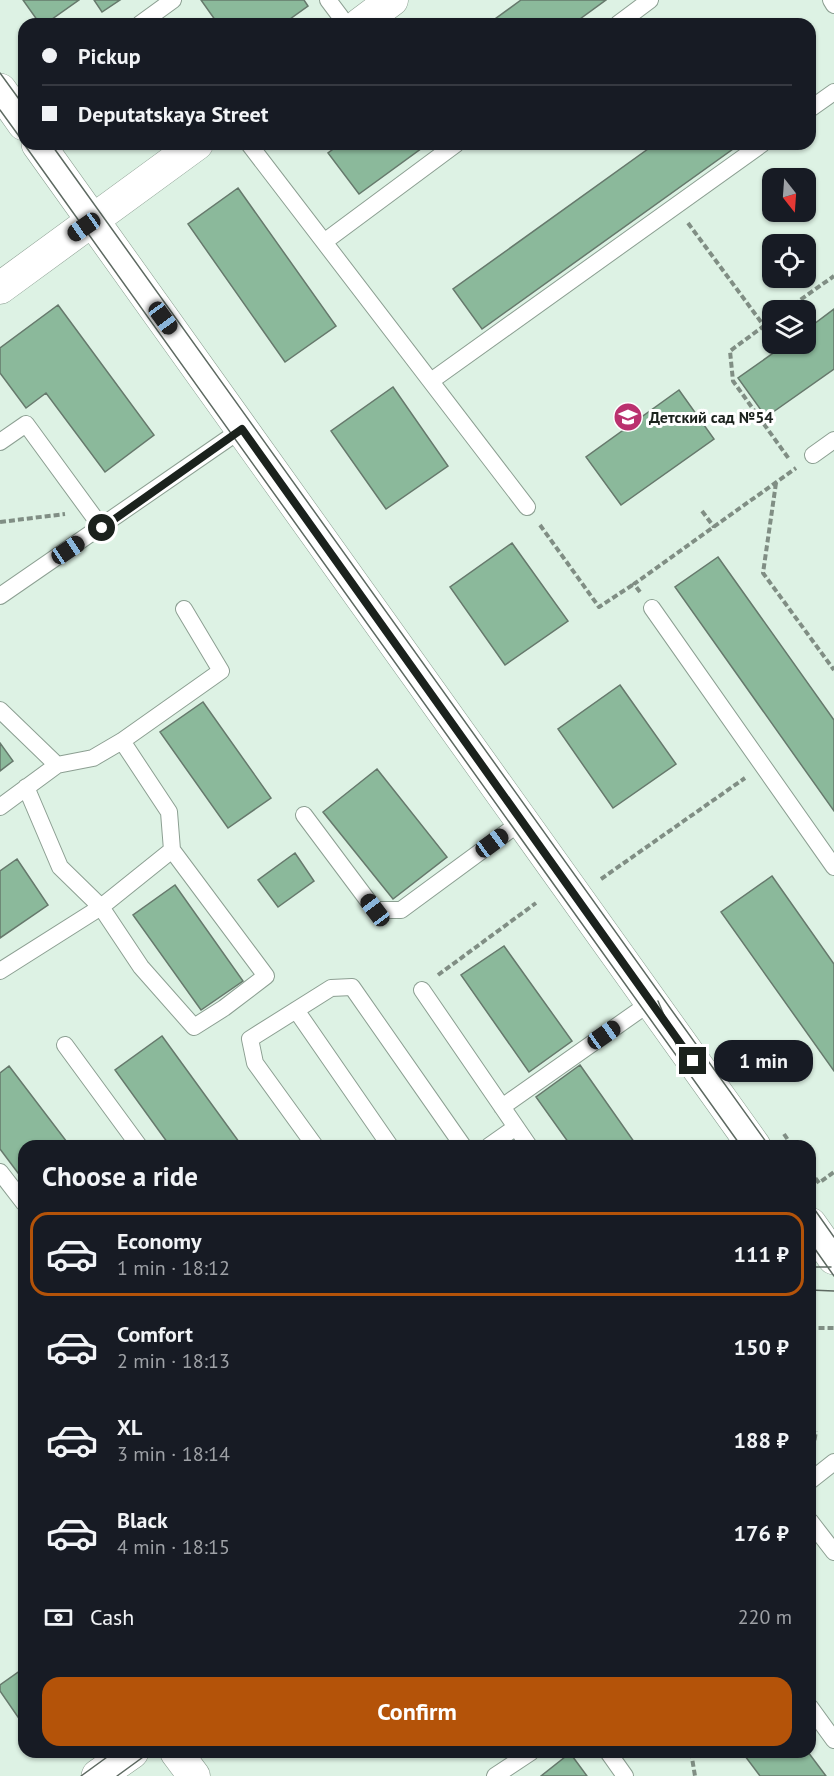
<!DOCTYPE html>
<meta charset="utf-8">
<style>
:root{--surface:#171b24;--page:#242831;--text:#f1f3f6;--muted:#9ea1a6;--line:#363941;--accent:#b45309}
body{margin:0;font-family:"PT Sans",sans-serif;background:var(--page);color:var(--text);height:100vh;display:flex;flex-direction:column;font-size:22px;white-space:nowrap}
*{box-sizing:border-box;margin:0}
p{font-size:20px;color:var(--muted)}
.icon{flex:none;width:33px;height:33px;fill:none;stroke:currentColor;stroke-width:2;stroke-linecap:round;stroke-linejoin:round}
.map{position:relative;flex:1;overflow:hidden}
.side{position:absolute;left:18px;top:1140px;width:798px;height:618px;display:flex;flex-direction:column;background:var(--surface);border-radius:18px;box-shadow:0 2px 4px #0004}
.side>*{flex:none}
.top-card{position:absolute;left:18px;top:18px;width:798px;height:132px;border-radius:18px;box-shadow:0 2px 4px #0004;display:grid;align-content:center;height:132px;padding:0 24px;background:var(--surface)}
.needle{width:39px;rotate:163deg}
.buttons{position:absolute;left:762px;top:168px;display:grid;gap:12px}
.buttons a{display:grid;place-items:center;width:54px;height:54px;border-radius:12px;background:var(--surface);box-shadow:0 2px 4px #0004;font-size:30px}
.end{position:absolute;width:27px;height:27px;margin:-14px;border:8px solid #1b221d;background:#fff;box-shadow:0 0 0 3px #fff}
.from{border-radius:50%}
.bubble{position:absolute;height:42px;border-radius:18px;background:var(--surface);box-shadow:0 2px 4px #0004;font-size:20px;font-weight:600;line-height:42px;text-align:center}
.car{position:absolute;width:18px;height:36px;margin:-18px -9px;border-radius:8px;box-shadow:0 0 4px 2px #0007;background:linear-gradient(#222 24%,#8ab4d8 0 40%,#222 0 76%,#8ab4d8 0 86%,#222 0)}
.top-card b{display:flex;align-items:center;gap:21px;height:57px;font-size:22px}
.top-card b+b{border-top:2px solid var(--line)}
.top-card i{width:15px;height:15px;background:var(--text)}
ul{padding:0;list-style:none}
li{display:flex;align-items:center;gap:18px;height:84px;margin:0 12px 9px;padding:0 12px;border:3px solid transparent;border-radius:18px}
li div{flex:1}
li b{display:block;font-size:22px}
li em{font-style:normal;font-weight:600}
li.selected{border-color:var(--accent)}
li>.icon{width:54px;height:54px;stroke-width:1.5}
h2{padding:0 24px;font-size:27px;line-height:72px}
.pay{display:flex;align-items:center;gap:15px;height:66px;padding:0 24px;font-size:22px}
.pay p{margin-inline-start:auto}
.action{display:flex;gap:12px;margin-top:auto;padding:12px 24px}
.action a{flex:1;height:69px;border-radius:18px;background:var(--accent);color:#fff;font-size:24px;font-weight:600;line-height:69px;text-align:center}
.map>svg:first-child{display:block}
.building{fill:#8bb99b;stroke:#66796c;stroke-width:1.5}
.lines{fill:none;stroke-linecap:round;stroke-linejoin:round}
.lane-casing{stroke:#8c9f92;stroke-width:18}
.street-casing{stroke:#8c9f92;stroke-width:33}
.secondary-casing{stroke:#8c9f92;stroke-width:34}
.path{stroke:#808e84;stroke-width:4;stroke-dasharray:6 3;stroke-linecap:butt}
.lane{stroke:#fff;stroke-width:16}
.street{stroke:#fff;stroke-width:32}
.secondary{stroke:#fff;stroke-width:33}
.tram{stroke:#5e6a62;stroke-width:1.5}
.route{stroke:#1b221d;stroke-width:8}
.labels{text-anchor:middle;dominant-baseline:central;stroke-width:6;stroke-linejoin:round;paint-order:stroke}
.poi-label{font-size:16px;font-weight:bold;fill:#1b221d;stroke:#fff;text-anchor:start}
</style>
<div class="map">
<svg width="834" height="1776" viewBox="0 0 834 1776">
<rect width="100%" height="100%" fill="#ddf2e4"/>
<path class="building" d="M23 0H79L45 24H40Z
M94 0H120L102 12Z
M201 0H304L308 6 283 24H218Z
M521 0H606L573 24H488Z
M340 144H419L422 148 359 194 328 153Z
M655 144H740L482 329 453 289Z
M238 188 336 326 285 362 188 224Z
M58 305 154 435 105 472 46 393 26 408 0 373V348Z
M834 309V369L766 417 738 378 786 344H806V330Z
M393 387 448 466 386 509 331 431Z
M679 390 714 439 621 505 586 457Z
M512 543 568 621 505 665 450 587Z
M718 557 834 720V811L675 587Z
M620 685 676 764 613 808 558 729Z
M203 702 271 798 228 828 160 732Z
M0 743 13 761 0 771Z
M377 769 447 857 393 899 323 812Z
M295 853 314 881 278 907 258 880Z
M17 859 48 905 0 938V871Z
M772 876 834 964V1071L721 912Z
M175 885 243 981 201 1010 133 915Z
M504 946 572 1041 529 1072 461 975Z
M162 1036 242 1146H170L115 1070Z
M580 1065 637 1146H571L536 1097Z
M9 1066 70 1146H24V1181L0 1149V1073Z
M24 1668V1717L20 1720 0 1691V1685Z
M742 1752H808L826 1776H760Z
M570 1753 587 1776H541Z"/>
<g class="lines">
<g class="lane-casing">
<path id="lane" d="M328 0 346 24
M831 0 834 5
M140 24 173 0
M618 24 650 0
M810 109 834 92
M249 144 527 507
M324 242 456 144
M431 381 762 144
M0 442 26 424 102 528
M813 455 834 440
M0 596 242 429
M652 608 834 867
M0 710 57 765 93 758 122 741 221 671 184 609
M122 741 169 812 172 850
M0 807 57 765
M304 815 375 910H401L522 821
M172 850 266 976 224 1008 194 1027 141 967 101 907Z
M0 971 101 907 60 867 26 787
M422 990 529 1146
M296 1010 390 1146
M65 1045 139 1146
M502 1107 651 1002
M315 1146 255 1063 250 1039 331 988 352 987 463 1146
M489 1146 516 1127
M0 1172 24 1203
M810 1481 834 1462
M810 1521 834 1552
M810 1707 834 1740
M608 1752 625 1776
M495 1776 531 1752"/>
</g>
<g class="street-casing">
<path id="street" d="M360 24 392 0
M0 288 197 144
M176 1752 194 1776"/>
</g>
<g class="secondary-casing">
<path id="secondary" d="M0 90 24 124
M38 144 754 1146
M810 1224 834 1258
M98 1776 132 1752"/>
</g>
<path class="path" d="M688 223 764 326
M786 310 834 276
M772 320 730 351 733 381 789 459
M776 483 763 573 834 670
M702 511 714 527
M0 522 65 514
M540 525 599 607 634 584
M640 592 634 584 796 468
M601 879 745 778
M438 975 536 903
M784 1134 792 1146
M810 1171 819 1183 834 1172
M810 1330 814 1328H834
M813 1449 816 1431
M691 1752 695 1776"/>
<use href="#lane" class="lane"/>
<use href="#street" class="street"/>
<use href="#secondary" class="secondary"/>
<path class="tram" d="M0 73 24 106
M0 110 24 143
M24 144 741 1146
M51 144 769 1146
M658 1001 679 1051
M810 1203 834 1237
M810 1242 834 1276
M810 1267H831
M810 1290 834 1291
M81 1776 114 1752
M117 1776 150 1752"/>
</g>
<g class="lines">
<path class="route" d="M102 528 242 429 693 1061"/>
</g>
<defs>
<g id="school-disc" transform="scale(1.5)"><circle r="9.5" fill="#ba316e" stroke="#fff"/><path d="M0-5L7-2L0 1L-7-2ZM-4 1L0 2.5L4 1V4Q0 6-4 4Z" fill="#fff"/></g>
</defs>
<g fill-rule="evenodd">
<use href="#school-disc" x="628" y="417"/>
</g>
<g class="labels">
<g class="poi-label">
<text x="649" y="417">Детский сад №54</text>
</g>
</g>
</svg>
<div class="buttons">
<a><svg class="needle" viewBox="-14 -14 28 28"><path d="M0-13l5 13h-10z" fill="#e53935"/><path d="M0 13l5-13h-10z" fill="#9ea1a6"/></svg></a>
<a><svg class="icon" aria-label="locate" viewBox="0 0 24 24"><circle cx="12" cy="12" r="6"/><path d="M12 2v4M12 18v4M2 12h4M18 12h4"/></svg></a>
<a><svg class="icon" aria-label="layers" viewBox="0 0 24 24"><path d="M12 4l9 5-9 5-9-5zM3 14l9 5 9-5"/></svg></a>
</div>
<i class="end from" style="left:102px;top:528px"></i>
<i class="end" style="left:693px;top:1061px"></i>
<div class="bubble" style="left:714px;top:1040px;width:99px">1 min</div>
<i class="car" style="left:84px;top:227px;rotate:235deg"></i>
<i class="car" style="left:163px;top:318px;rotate:144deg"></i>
<i class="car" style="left:68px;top:550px;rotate:56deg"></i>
<i class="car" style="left:492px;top:843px;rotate:54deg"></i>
<i class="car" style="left:375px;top:910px;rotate:323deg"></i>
<i class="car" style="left:604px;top:1035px;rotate:55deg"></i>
<div class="top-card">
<b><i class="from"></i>Pickup</b>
<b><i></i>Deputatskaya Street</b>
</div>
<section class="side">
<h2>Choose a ride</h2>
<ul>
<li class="selected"><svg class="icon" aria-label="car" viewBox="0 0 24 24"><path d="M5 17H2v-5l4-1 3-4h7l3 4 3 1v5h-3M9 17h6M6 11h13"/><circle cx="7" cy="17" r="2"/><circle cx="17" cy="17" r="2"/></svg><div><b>Economy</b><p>1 min · 18:12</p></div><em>111 ₽</em></li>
<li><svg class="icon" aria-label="car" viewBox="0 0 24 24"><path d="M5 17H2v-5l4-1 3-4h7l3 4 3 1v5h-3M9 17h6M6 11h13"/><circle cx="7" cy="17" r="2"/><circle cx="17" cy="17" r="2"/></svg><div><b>Comfort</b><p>2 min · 18:13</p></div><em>150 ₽</em></li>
<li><svg class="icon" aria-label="car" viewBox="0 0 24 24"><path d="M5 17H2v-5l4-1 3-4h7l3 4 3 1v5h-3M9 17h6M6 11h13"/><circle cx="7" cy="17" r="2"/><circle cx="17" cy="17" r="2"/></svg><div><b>XL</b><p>3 min · 18:14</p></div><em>188 ₽</em></li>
<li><svg class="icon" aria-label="car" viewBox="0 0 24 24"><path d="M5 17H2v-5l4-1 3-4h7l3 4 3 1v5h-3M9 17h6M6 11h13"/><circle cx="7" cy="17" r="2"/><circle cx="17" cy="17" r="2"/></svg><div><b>Black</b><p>4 min · 18:15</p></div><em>176 ₽</em></li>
</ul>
<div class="pay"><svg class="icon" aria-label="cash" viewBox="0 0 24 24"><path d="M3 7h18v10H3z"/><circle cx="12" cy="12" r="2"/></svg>Cash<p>220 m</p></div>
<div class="action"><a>Confirm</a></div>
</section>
</div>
